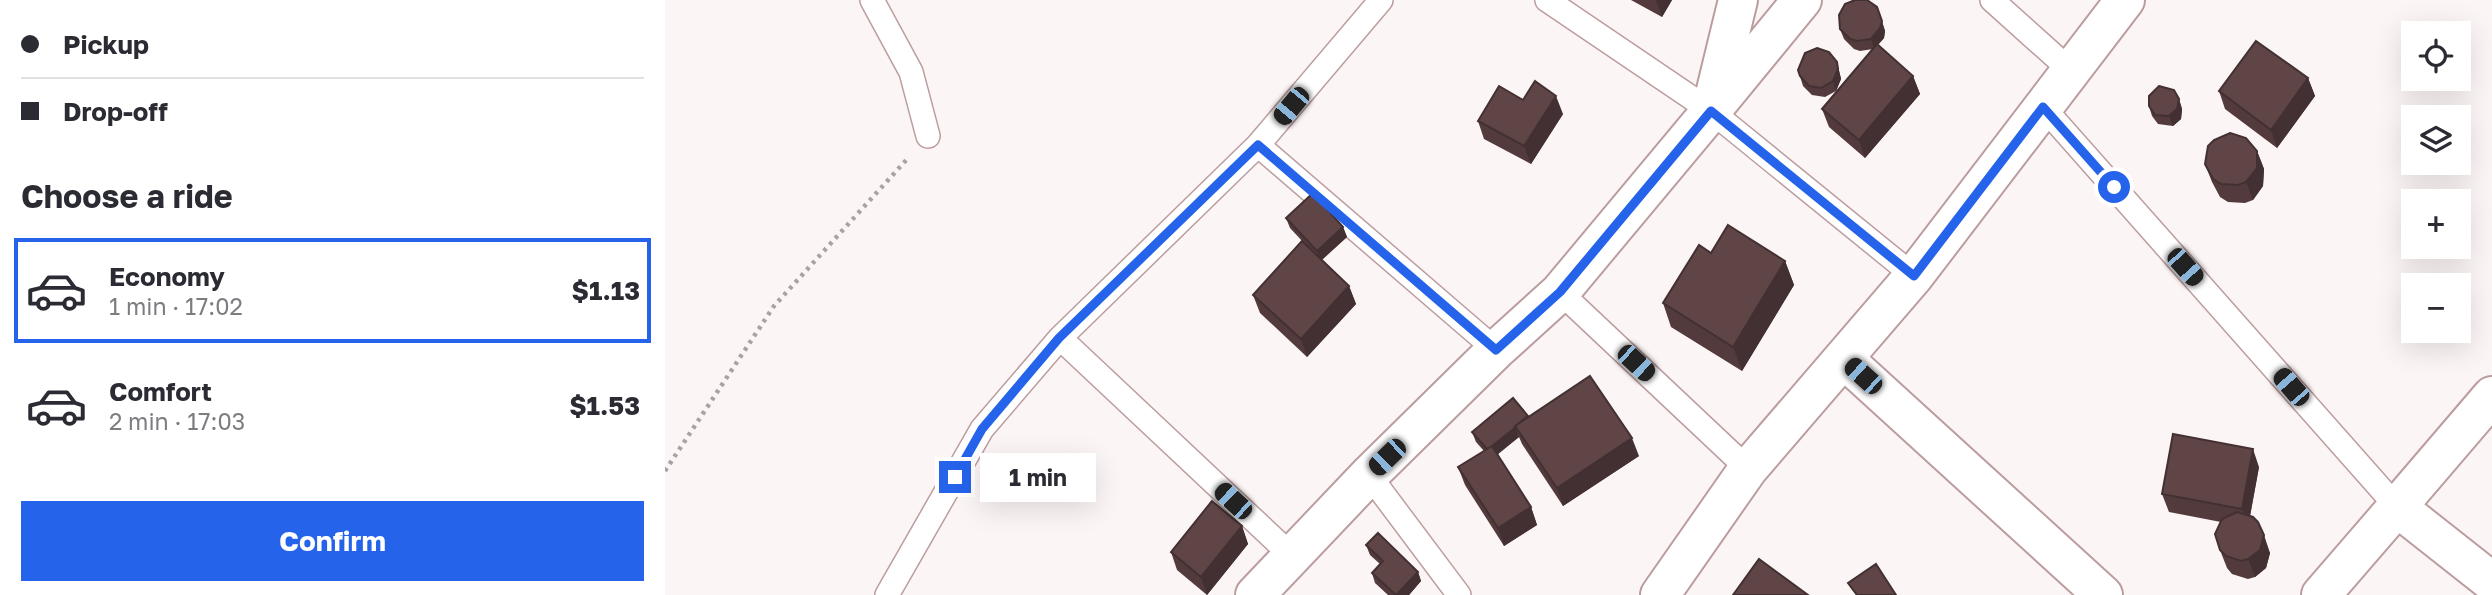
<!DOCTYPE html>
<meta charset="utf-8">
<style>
:root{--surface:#fff;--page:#f7f7f7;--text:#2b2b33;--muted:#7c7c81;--line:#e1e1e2;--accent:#2563eb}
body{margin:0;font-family:"Golos Text",sans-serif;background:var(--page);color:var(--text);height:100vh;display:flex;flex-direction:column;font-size:26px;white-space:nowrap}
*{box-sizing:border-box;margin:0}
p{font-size:23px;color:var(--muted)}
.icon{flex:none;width:38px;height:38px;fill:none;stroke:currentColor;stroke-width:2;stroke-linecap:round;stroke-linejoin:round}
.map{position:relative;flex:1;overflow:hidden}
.side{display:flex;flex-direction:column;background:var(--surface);width:665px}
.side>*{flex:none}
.guide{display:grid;align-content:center;height:154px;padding:0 21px;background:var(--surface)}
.controls{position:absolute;left:1736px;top:21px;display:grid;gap:14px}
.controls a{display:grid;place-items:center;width:70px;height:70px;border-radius:0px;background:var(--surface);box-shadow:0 7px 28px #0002;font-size:35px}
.end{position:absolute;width:32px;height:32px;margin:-16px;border:9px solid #2563eb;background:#fff;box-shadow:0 0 0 4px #fff}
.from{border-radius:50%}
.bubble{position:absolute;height:49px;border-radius:0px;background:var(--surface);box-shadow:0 7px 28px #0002;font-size:23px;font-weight:700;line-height:49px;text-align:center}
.car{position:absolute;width:21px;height:42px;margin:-21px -10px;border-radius:9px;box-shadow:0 0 5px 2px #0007;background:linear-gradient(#222 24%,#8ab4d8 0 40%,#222 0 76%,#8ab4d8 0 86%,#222 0)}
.guide b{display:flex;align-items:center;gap:24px;height:66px;font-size:26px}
.guide b+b{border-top:2px solid var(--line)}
.guide i{width:18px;height:18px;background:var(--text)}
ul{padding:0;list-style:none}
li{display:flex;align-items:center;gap:21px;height:105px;margin:0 14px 10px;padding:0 7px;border:4px solid transparent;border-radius:0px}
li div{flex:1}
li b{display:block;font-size:26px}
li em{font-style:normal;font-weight:700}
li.active{border-color:var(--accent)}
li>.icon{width:63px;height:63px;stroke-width:1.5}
h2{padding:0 21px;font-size:32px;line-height:84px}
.cta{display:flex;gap:14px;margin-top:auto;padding:14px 21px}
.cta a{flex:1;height:80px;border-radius:0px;background:var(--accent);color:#fff;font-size:28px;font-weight:700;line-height:80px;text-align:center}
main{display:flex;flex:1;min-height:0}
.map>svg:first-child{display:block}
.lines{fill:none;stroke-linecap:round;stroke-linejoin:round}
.service-casing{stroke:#bc9d9f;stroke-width:26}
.minor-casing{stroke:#bc9d9f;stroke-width:42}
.tertiary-casing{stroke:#bc9d9f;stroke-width:42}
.path{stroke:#aaa2a2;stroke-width:4.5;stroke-dasharray:3.5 5;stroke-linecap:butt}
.service{stroke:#fff;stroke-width:23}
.minor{stroke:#fff;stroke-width:38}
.tertiary{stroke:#fff;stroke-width:38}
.wall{fill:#533b3d}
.shaded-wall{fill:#433032}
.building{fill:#604547;stroke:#433032;stroke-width:2}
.route{stroke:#2563eb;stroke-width:9}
</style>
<main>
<section class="side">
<div class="guide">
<b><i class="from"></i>Pickup</b>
<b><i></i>Drop-off</b>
</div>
<h2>Choose a ride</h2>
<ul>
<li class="active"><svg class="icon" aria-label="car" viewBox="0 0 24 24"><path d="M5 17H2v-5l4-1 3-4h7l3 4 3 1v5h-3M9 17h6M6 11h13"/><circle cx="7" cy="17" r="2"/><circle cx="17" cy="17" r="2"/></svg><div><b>Economy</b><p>1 min · 17:02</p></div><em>$1.13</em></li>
<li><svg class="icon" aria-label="car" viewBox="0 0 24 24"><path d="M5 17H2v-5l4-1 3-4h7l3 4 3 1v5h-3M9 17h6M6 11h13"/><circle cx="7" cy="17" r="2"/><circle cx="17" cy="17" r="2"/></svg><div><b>Comfort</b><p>2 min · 17:03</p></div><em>$1.53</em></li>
</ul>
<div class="cta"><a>Confirm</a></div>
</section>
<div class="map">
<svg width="1827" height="595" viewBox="0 0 1827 595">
<rect width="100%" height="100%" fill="#fcf5f5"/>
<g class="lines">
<g class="service-casing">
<path id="service" d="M207 0 246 72 263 136
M882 0 1046 111 1249 276
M1327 0 1405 70
M1378 107 1732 507
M593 145 831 350
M895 292 1083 469
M704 475 794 595
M626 555 395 338 593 145 716 0
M222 595 317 429 395 338"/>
</g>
<g class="minor-casing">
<path id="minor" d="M1046 111 1137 0
M1179 359 1438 595
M1732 507 1827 396
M995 595 1083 469 1249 276 1460 0
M1656 595 1732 507 1827 582"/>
</g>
<g class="tertiary-casing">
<path id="tertiary" d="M590 595 704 475 831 350 895 292 1046 111 1073 0"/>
</g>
<path class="path" d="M0 471 109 306 244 157"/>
<use href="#service" class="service"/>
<use href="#minor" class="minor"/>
<use href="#tertiary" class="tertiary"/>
</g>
<path class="wall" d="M966 0H1007L997 17Z
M1212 7 1220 31 1219 38 1213 45 1248 76 1255 94 1200 158 1164 127 1157 109 1208 49 1195 51 1189 49 1179 39 1175 29Z
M1172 62 1176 79 1171 91 1160 97 1147 95 1138 86 1133 70Z
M1643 78 1650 96 1612 148 1560 109 1554 91Z
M1514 99 1517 109 1516 119 1508 126 1493 124 1487 116 1484 106Z
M858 100 898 114 866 164 819 139 813 121Z
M1592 151 1599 169 1598 186 1588 200 1580 203 1563 202 1555 197 1547 182 1540 164Z
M621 218 678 227 682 237 657 260 684 286 691 304 642 357 595 313 588 295 639 243 625 228Z
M1757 247H1781L1766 259Z
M1046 253 1120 261 1129 285 1077 371 1006 327 998 303Z
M864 417 974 456 898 506 857 444 854 437 832 454 866 507 872 525 839 546 800 485 793 467 819 451 811 442 807 432Z
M1594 467 1585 516 1605 553 1601 568 1590 577 1583 579 1567 574 1562 568 1555 550 1556 522 1504 512 1497 494Z
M577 526 583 544 542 595 512 570 506 552Z
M701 545 753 572 756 581 744 595H723L710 583 707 573 715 564 705 555Z"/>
<path class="shaded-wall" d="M991 0H1007L997 17Z
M1217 21 1220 31 1219 38 1209 49 1206 39Z
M1172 62 1176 79 1171 91 1168 81Z
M1248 76 1255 94 1200 158 1194 140Z
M1643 78 1650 96 1612 148 1606 130Z
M891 96 898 114 866 164 859 146Z
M1514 99 1517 109 1516 119 1508 126 1504 116Z
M1592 151 1599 169 1598 186 1588 200 1581 182Z
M1794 225 1797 234 1794 237Z
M678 227 682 237 655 261 652 251Z
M1765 247H1781L1766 259 1762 249Z
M1120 261 1129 285 1077 371 1068 347Z
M684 286 691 304 642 357 636 339Z
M850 427 854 437 826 460 822 450Z
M967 438 974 456 898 506 892 488Z
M1588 449 1594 467 1583 527 1577 509Z
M866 507 872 525 839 546 833 528Z
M577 526 583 544 542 595 536 577Z
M1599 535 1605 553 1601 568 1590 577 1583 559Z
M753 572 756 581 744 595H731Z"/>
<path class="building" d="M1190 0H1202L1212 7 1217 21 1215 28 1206 39 1192 41 1185 39 1175 29 1174 15 1180 4Z
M1591 41 1643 78 1606 130 1554 91Z
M1212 44 1248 76 1194 140 1157 109Z
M1152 48 1164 52 1172 62 1173 69 1168 81 1156 88 1144 86 1135 76 1133 70 1140 53Z
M870 81 891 96 859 146 813 121 834 86 858 100Z
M1494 86 1509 90 1514 99 1512 109 1504 116 1490 115 1484 106V96Z
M1565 133 1581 138 1592 151V168L1581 182 1573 185 1556 184 1548 179 1540 164 1543 146 1549 140Z
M648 193 678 227 652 251 621 218Z
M1063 225 1120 261 1068 347 998 303 1034 245 1046 253Z
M637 241 684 286 636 339 588 295Z
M925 376 967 438 892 488 850 426Z
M848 398 863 416 850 426 851 427 827 446 822 449 807 432Z
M1508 434 1588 449 1577 509 1497 494Z
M827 446 866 507 833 528 793 467Z
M547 501 577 526 536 577 506 552Z
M1572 512 1588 517 1593 522 1599 535 1595 550 1583 559 1576 561 1561 556 1555 550 1550 534 1557 519Z
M713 533 753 572 731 595 707 573 718 561 701 545Z
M1094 559 1143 595H1068Z
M1211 564 1231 595H1192L1183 583Z"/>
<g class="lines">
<path class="route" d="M290 477 317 429 394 338 593 145 831 350 895 292 1046 111 1249 276 1378 107 1449 187"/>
</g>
</svg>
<div class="controls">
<a><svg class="icon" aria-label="locate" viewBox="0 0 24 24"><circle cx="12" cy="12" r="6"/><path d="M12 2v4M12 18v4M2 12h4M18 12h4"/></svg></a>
<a><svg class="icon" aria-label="layers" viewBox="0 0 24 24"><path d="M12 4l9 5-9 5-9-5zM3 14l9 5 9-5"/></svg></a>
<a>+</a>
<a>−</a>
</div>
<i class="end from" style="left:1449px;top:187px"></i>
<i class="end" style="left:290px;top:477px"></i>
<div class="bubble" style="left:315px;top:453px;width:116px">1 min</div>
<i class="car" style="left:626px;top:106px;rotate:220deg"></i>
<i class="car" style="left:1520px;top:267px;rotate:138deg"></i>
<i class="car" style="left:971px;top:363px;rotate:133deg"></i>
<i class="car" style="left:1198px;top:376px;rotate:312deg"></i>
<i class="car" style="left:1626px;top:387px;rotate:319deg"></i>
<i class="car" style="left:722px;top:457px;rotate:226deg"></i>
<i class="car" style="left:568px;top:501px;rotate:313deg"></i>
</div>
</main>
